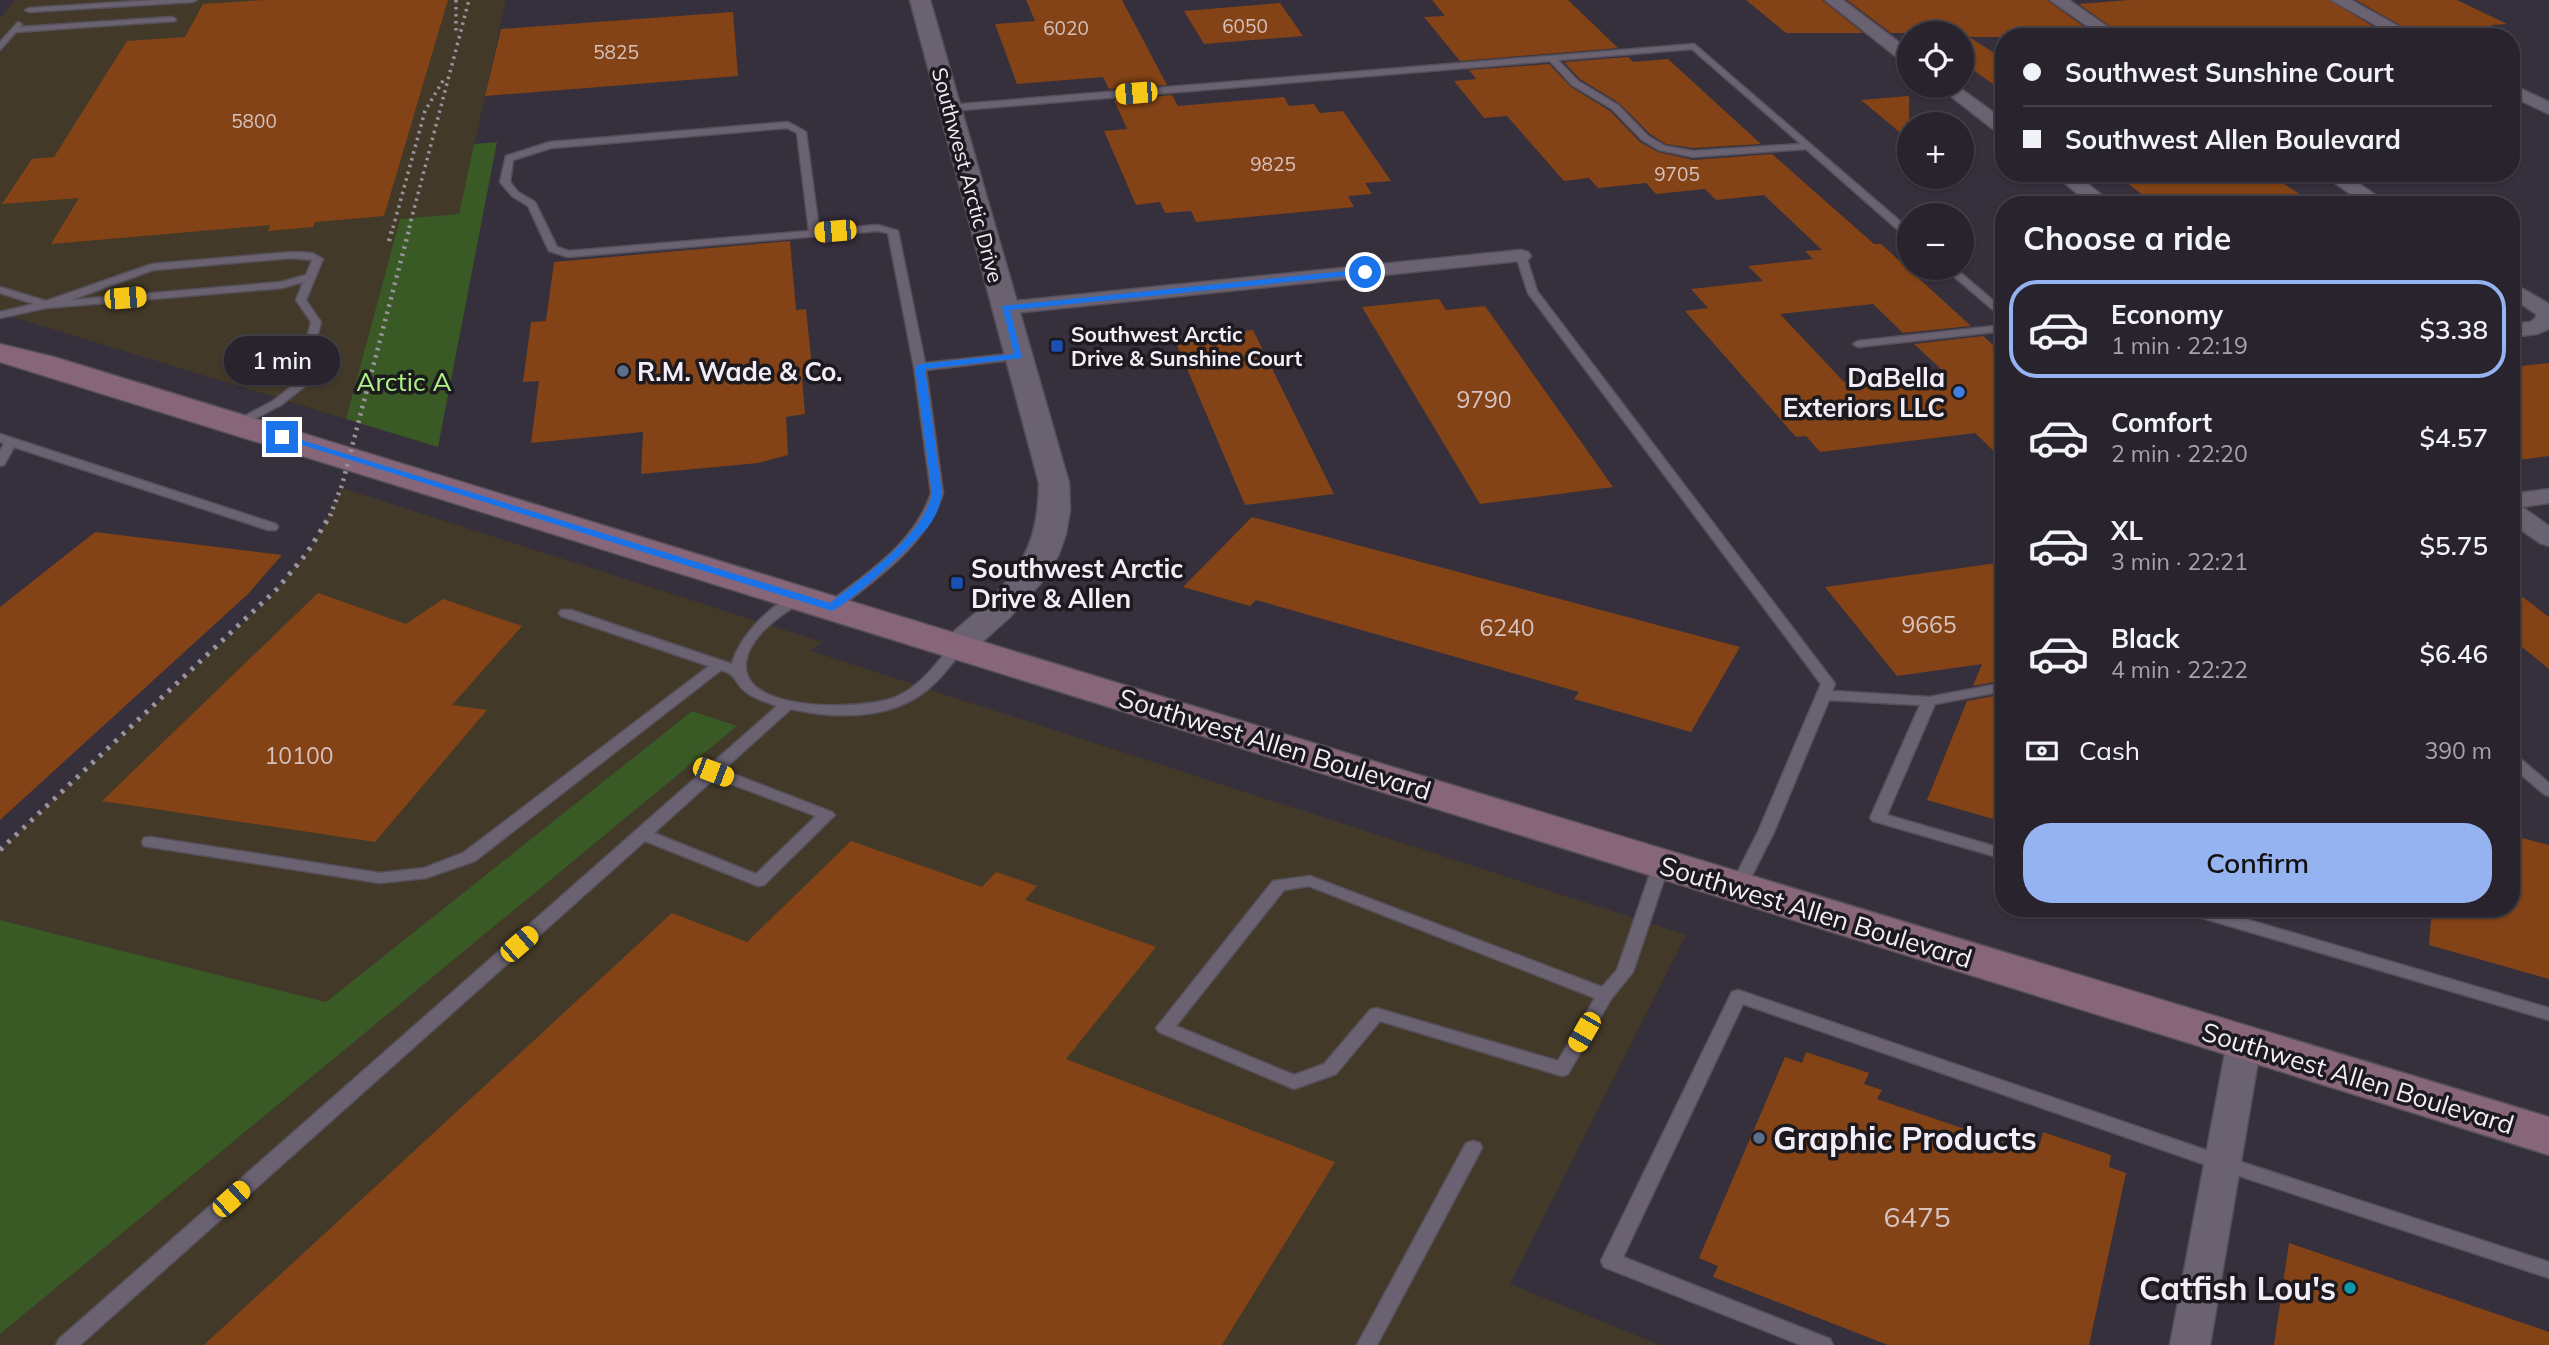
<!DOCTYPE html>
<meta charset="utf-8">
<style>
:root{--surface:#28232d;--page:#302b35;--text:#f1f3f6;--muted:#a5a4aa;--line:#444049;--accent:#95b2f1}
body{margin:0;font-family:Mulish,sans-serif;background:var(--page);color:var(--text);height:100vh;display:flex;flex-direction:column;font-size:26px;white-space:nowrap}
*{box-sizing:border-box;margin:0}
p{font-size:23px;color:var(--muted)}
.icon{flex:none;width:38px;height:38px;fill:none;stroke:currentColor;stroke-width:2;stroke-linecap:round;stroke-linejoin:round}
.map{position:relative;flex:1;overflow:hidden}
.sheet{position:absolute;left:1995px;top:196px;width:525px;height:721px;display:flex;flex-direction:column;background:var(--surface);border-radius:28px;box-shadow:0 2px 5px #0004,0 0 0 2px var(--line)}
.sheet>*{flex:none}
.top-card{position:absolute;left:1995px;top:28px;width:525px;height:154px;border-radius:28px;box-shadow:0 2px 5px #0004,0 0 0 2px var(--line);display:grid;align-content:center;height:154px;padding:0 28px;background:var(--surface)}
.tools{position:absolute;left:1897px;top:21px;display:grid;gap:14px}
.tools a{display:grid;place-items:center;width:77px;height:77px;border-radius:50%;background:var(--surface);box-shadow:0 2px 5px #0004,0 0 0 2px var(--line);font-size:35px}
.end{position:absolute;width:32px;height:32px;margin:-16px;border:9px solid #1a73e8;background:#fff;box-shadow:0 0 0 4px #fff}
.from{border-radius:50%}
.bubble{position:absolute;height:49px;border-radius:24px;background:var(--surface);box-shadow:0 2px 5px #0004,0 0 0 2px var(--line);font-size:23px;font-weight:600;line-height:49px;text-align:center}
.car{position:absolute;width:21px;height:42px;margin:-21px -10px;border-radius:9px;box-shadow:0 0 5px 2px #0007;background:linear-gradient(#f5c518 24%,#345 0 40%,#f5c518 0 76%,#345 0 86%,#f5c518 0)}
.top-card b{display:flex;align-items:center;gap:24px;height:66px;font-size:26px}
.top-card b+b{border-top:2px solid var(--line)}
.top-card i{width:18px;height:18px;background:var(--text)}
ul{padding:0;list-style:none}
li{display:flex;align-items:center;gap:21px;height:98px;margin:0 14px 10px;padding:0 14px;border:4px solid transparent;border-radius:28px}
li div{flex:1}
li b{display:block;font-size:26px}
li em{font-style:normal;font-weight:600}
li.current{border-color:var(--accent)}
li>.icon{width:63px;height:63px;stroke-width:1.5}
h2{padding:0 28px;font-size:32px;line-height:84px}
.pay{display:flex;align-items:center;gap:18px;height:77px;padding:0 28px;font-size:26px}
.pay p{margin-inline-start:auto}
.primary-button{display:flex;gap:14px;margin-top:auto;padding:14px 28px}
.primary-button a{flex:1;height:80px;border-radius:28px;background:var(--accent);color:#111;font-size:28px;font-weight:600;line-height:80px;text-align:center}
.map>svg:first-child{display:block}
.industrial{fill:#433928}
.green{fill:#395a25}
.building{fill:#834316}
.lines{fill:none;stroke-linecap:round;stroke-linejoin:round}
.service-casing{stroke:#554f5a;stroke-width:3}
.minor-casing{stroke:#554f5a;stroke-width:3}
.tertiary-casing{stroke:#554f5a;stroke-width:3}
.secondary-casing{stroke:#554f5a;stroke-width:3}
.service{fill:#6a6271;fill-rule:evenodd}
.minor{fill:#6a6271;fill-rule:evenodd}
.tertiary{fill:#6a6271;fill-rule:evenodd}
.secondary{fill:#866678;fill-rule:evenodd}
.rail-far2{stroke:#99939e;stroke-width:3.5;stroke-dasharray:2.5 4.5;stroke-linecap:butt}
.rail-far1{stroke:#99939e;stroke-width:4.5;stroke-dasharray:2.5 5;stroke-linecap:butt}
.rail{stroke:#99939e;stroke-width:5;stroke-dasharray:3.5 7;stroke-linecap:butt}
.route{fill:#1a73e8}
.transit-dot{fill:#1a4fb4;stroke:#1c191f;stroke-width:2.5}
.service-dot{fill:#5c6f8a;stroke:#1c191f;stroke-width:2.5}
.shop-dot{fill:#3f7fe0;stroke:#1c191f;stroke-width:2.5}
.culture-dot{fill:#0f9aa8;stroke:#1c191f;stroke-width:2.5}
.labels{text-anchor:middle;dominant-baseline:central;stroke-width:7;stroke-linejoin:round;paint-order:stroke}
.far-number-label{font-size:19px;fill:#d6c2be}
.far-street-label{font-size:21px;fill:#f2edf6;stroke:#1c191f}
.far-poi-label{font-size:21px;font-weight:bold;fill:#f2edf6;stroke:#1c191f;text-anchor:start}
.number-label{font-size:23px;fill:#d6c2be}
.poi-label{font-size:26px;font-weight:bold;fill:#f2edf6;stroke:#1c191f;text-anchor:start}
.park-label{font-size:26px;fill:#acf384;stroke:#1c191f}
.street-label{font-size:26px;fill:#f2edf6;stroke:#1c191f}
.near-number-label{font-size:28px;fill:#d6c2be}
.near-poi-label{font-size:32px;font-weight:bold;fill:#f2edf6;stroke:#1c191f;text-anchor:start}
</style>
<div class="map">
<svg width="2549" height="1345" viewBox="0 0 2549 1345">
<rect width="100%" height="100%" fill="#362f3c"/>
<path class="industrial" d="M15 0H506L459 214 400 220 346 419 0 313V18Z
M342 488 822 642 811 651 1686 935 1510 1284 1660 1345H0V1334L737 726 692 711 326 1002 0 920V850L269 599 315 543Z"/>
<path class="green" d="M497 142 438 447 346 419 400 219 459 214 474 144Z
M692 711 737 726 0 1334V920L326 1002Z"/>
<path class="building" d="M265 0H448L384 216 315 222 313 227 268 231 270 225 51 244 79 198 2 204 32 159 54 157 127 41 185 37 203 4Z
M1026 0H1122L1167 85 1109 89 1103 77 1017 84 995 24 1035 21Z
M1432 0H1568L1618 48 1460 61 1424 17 1445 16Z
M1746 0H1822L1863 33H1786Z
M1847 0H2047L2098 37H1969L2004 59V92L1962 62V33H1891Z
M2129 0H2329L2391 37H2125L2079 4Z
M2356 0H2457L2507 24 2491 25 2515 37H2421Z
M1280 3 1303 36 1204 44 1184 11Z
M733 12 738 76 485 96 501 29Z
M1628 57 1633 62 1668 59 1761 144 1693 148 1666 144 1650 134 1619 103 1580 79 1564 62Z
M1549 64 1571 87 1610 111 1640 142 1658 152 1693 160 1772 154 1874 244H1881L1971 326 1903 333 1873 304 1780 314 1844 382 1942 370 1914 344 1983 336 2004 355V461L1975 433 1820 452 1806 436 1796 437 1685 311 1708 308 1691 289 1763 281 1748 266 1813 259 1805 251 1822 250 1764 195 1716 200 1705 189 1656 194 1646 183 1598 188 1589 178 1564 181 1507 116 1484 118 1454 81 1476 79 1469 70Z
M1172 95 1178 106 1284 97 1289 106 1314 104 1320 113 1343 111 1391 181 1365 183 1372 194 1348 196 1354 207 1196 222 1191 211 1165 213 1160 202 1136 205 1104 131 1127 129 1114 100Z
M1909 96V140L1861 100Z
M2114 173H2267L2304 197 2221 205H2156Z
M790 241 796 310 806 309 813 377 802 378 805 414 786 417 788 455 758 463 641 474 643 432 531 443 539 381 523 382 531 322 546 321 554 262Z
M1439 299 1446 310 1485 306 1613 487 1480 504 1362 307Z
M1253 330 1334 494 1245 505 1174 338Z
M2549 363V456L2511 461V367Z
M1252 517 1740 647 1691 732 1574 699 1579 692 1256 600 1250 606 1183 587Z
M95 532 282 555 248 594 0 820V607Z
M2004 562V680L1973 686 1982 664 1897 676 1825 587Z
M2511 588 2549 617V669L2511 638Z
M318 593 406 624 443 599 522 626 452 705 487 710 375 842 102 801Z
M2004 694V822L1927 800 1967 701Z
M2511 835 2549 845V979L2429 945 2432 908H2511Z
M851 841 982 887 996 872 1037 886 1025 900 1156 947 1066 1059 1335 1162 1222 1345H204L672 913 747 942Z
M1806 1052 1869 1073 1864 1084 1882 1090 1877 1099 2020 1148 2023 1138 2040 1144 2043 1132 2111 1155 2109 1167 2126 1173 2089 1345H1888L1713 1277 1718 1266 1699 1258 1785 1057 1802 1063Z
M2289 1243 2549 1332V1345H2274Z"/>
<g class="lines">
<g class="service-casing">
<path id="service" d="M155 0H197L193 2 29 12 25 10 29 8Z
M172 17 176 19 175 21 16 32 0 50V42L18 22 22 24 20 27Z
M1694 44 1909 229V237L1905 236 1806 149 1693 157 1659 150 1642 140 1612 109 1572 85 1550 61 950 111 946 108 950 105ZM1692 49 1801 144 1693 151 1665 146 1648 136 1618 105 1578 81 1558 60Z
M788 122 806 132 819 230 878 225 898 231 925 363 1019 353 1025 356 1019 359 926 370 943 493C927 545 878 577 837 610L832 611 825 607 827 604C867 573 915 543 931 493L914 367 888 233 878 231 568 257 549 251 528 206 512 196 500 182 506 156 550 142ZM787 128 797 133 809 231 569 251 557 247 535 202 518 192 510 182 513 160 551 148Z
M292 252 312 253 323 259 306 300 321 322 305 386 281 405 237 428 231 424 233 422 273 401 296 383 311 322 296 300 303 282 282 288 46 308 0 318V312L34 304 0 293V287L46 301 152 264ZM292 258 312 260 306 275 281 282 71 300 153 270Z
M1521 253 1526 256 1537 291 1833 681 1835 684 1832 691 1929 697 2004 683V691L1935 704 1887 815 2004 849V859L1873 821 1870 818 1920 705 1829 700 1774 832 1743 893H1731L1729 889 1758 832 1821 684 1528 293 1516 256Z
M1944 268H1955L2004 310V319Z
M2004 325V331L1858 347 1853 344 1858 341Z
M0 434 276 524 278 527 276 530H268L14 447 4 465 0 466V451L4 443 0 442Z
M799 593 806 597 804 600C783 614 750 634 746 662 739 714 866 710 896 697 921 686 937 663 954 642H964L966 645C954 661 942 678 927 690 890 720 835 719 791 709L723 770 832 812 835 815 832 818 764 885 758 886 645 841 80 1345H56L59 1339 777 706C766 702 755 699 746 692 733 682 738 675 721 670L475 861 426 878 380 883 150 847 144 846 142 842 144 838 150 837 380 873 424 868 463 853 709 666 561 616 559 613 561 610H571L732 664C738 638 773 601 799 593ZM715 778 816 816 756 874 654 833Z
M2511 753 2516 755 2549 783V796L2544 794 2511 766Z
M1661 860 1667 861 1669 865 1633 972 1611 999 1568 1074 1562 1076 1380 1021 1336 1074 1294 1089 1159 1032 1156 1028 1273 881 1310 876 1602 987 1617 970 1653 865 1655 861ZM1309 886 1595 998 1558 1061 1376 1008 1370 1010 1324 1064 1294 1075 1176 1026 1284 890Z
M2180 908H2208L2549 1008V1020L2182 912Z
M1738 990 2229 1158 2549 1262V1278L2215 1168 1743 1004 1623 1257 1830 1339 1833 1345H1801L1604 1267 1601 1261 1730 996 1732 992Z
M1473 1141 1480 1143 1482 1148 1377 1345H1357L1466 1143Z"/>
</g>
<g class="minor-casing">
<path id="minor" d="M1825 0H1843L1909 50V63L1903 62Z
M2050 0H2069L2122 37H2103Z
M2331 0H2351L2418 37H2397Z
M2511 84 2549 102V114L2511 96Z
M1938 86H1957L2004 120V134L1998 133Z
M2053 173H2074L2114 205H2091Z
M2321 173H2343L2390 205H2366Z
M1521 250 1528 252 1531 256 1528 260 1005 314 997 313 994 308 997 303 1005 302Z
M2511 282 2549 304V329L2537 334 2511 337V324L2531 322 2536 317V314L2511 297Z
M2549 489V503L2522 507 2549 526V546L2540 543 2511 523V494Z
M2244 1030 2256 1034 2261 1043 2210 1345H2170L2227 1043 2232 1034Z"/>
</g>
<g class="tertiary-casing">
<path id="tertiary" d="M910 0H930L1069 483 1070 510 1066 534 1058 556 1041 583 1009 618 971 652 959 655 947 652 942 645C951 632 965 622 978 611 1021 572 1039 542 1039 483Z"/>
</g>
<g class="secondary-casing">
<path id="secondary" d="M0 344 54 357 1310 742 2549 1117V1155L0 362Z"/>
</g>
<use href="#service" class="service"/>
<use href="#minor" class="minor"/>
<use href="#tertiary" class="tertiary"/>
<use href="#secondary" class="secondary"/>
<path class="rail-far2" d="M456 0V31
M393 228 425 111 444 79
M409 228 469 0"/>
<path class="rail-far1" d="M389 241 393 226
M330 516 342 485 410 226"/>
<path class="rail" d="M0 850 277 589 307 553 331 514"/>
</g>
<path class="route" d="M1365 269 1368 274 1010 310 1022 358 925 369 942 493C940 504 937 515 930 524 920 539 848 605 832 611L277 437 285 435 830 603C862 578 926 534 932 493L915 367 920 364 1014 354 1002 306Z"/>
<g class="transit-dot">
<rect x="1050" y="339" width="14" height="14" rx="3.5"/>
<rect x="950" y="576" width="14" height="14" rx="3.5"/>
</g>
<g class="service-dot">
<circle cx="623" cy="371" r="7"/>
<circle cx="1759" cy="1138" r="7"/>
</g>
<circle class="shop-dot" cx="1959" cy="392" r="7"/>
<circle class="culture-dot" cx="2350" cy="1288" r="7"/>
<g class="labels">
<g class="far-number-label">
<text x="1245" y="26">6050</text>
<text x="1066" y="28">6020</text>
<text x="616" y="52">5825</text>
<text x="254" y="121">5800</text>
<text x="1273" y="164">9825</text>
<text x="1677" y="174">9705</text>
</g>
<g class="far-street-label">
<text transform="translate(968 175) rotate(75)">Southwest Arctic Drive</text>
</g>
<g class="far-poi-label">
<text x="1071" y="334">Southwest Arctic<tspan x="1071" dy="24">Drive &amp; Sunshine Court</tspan></text>
</g>
<g class="number-label">
<text x="1484" y="399">9790</text>
<text x="1929" y="624">9665</text>
<text x="1507" y="627">6240</text>
<text x="299" y="755">10100</text>
</g>
<g class="poi-label">
<text x="637" y="371">R.M. Wade &amp; Co.</text>
<text x="1945" y="377" text-anchor="end">DaBella<tspan x="1945" dy="30">Exteriors LLC</tspan></text>
<text x="971" y="568">Southwest Arctic<tspan x="971" dy="30">Drive &amp; Allen</tspan></text>
</g>
<g class="park-label">
<text x="404" y="381">Arctic A</text>
</g>
<g class="street-label">
<text transform="translate(1275 744) rotate(17)">Southwest Allen Boulevard</text>
<text transform="translate(1816 912) rotate(17)">Southwest Allen Boulevard</text>
<text transform="translate(2358 1078) rotate(17)">Southwest Allen Boulevard</text>
</g>
<g class="near-number-label">
<text x="1917" y="1216">6475</text>
</g>
<g class="near-poi-label">
<text x="1773" y="1138">Graphic Products</text>
<text x="2336" y="1288" text-anchor="end">Catfish Lou's</text>
</g>
</g>
</svg>
<div class="tools">
<a><svg class="icon" aria-label="locate" viewBox="0 0 24 24"><circle cx="12" cy="12" r="6"/><path d="M12 2v4M12 18v4M2 12h4M18 12h4"/></svg></a>
<a>+</a>
<a>−</a>
</div>
<i class="end from" style="left:1365px;top:272px"></i>
<i class="end" style="left:282px;top:437px"></i>
<div class="bubble" style="left:224px;top:336px;width:116px">1 min</div>
<i class="car" style="left:1136px;top:93px;rotate:265deg"></i>
<i class="car" style="left:835px;top:231px;rotate:265deg"></i>
<i class="car" style="left:125px;top:298px;rotate:85deg"></i>
<i class="car" style="left:713px;top:772px;rotate:111deg"></i>
<i class="car" style="left:519px;top:944px;rotate:49deg"></i>
<i class="car" style="left:1584px;top:1032px;rotate:210deg"></i>
<i class="car" style="left:231px;top:1199px;rotate:48deg"></i>
<div class="top-card">
<b><i class="from"></i>Southwest Sunshine Court</b>
<b><i></i>Southwest Allen Boulevard</b>
</div>
<section class="sheet">
<h2>Choose a ride</h2>
<ul>
<li class="current"><svg class="icon" aria-label="car" viewBox="0 0 24 24"><path d="M5 17H2v-5l4-1 3-4h7l3 4 3 1v5h-3M9 17h6M6 11h13"/><circle cx="7" cy="17" r="2"/><circle cx="17" cy="17" r="2"/></svg><div><b>Economy</b><p>1 min · 22:19</p></div><em>$3.38</em></li>
<li><svg class="icon" aria-label="car" viewBox="0 0 24 24"><path d="M5 17H2v-5l4-1 3-4h7l3 4 3 1v5h-3M9 17h6M6 11h13"/><circle cx="7" cy="17" r="2"/><circle cx="17" cy="17" r="2"/></svg><div><b>Comfort</b><p>2 min · 22:20</p></div><em>$4.57</em></li>
<li><svg class="icon" aria-label="car" viewBox="0 0 24 24"><path d="M5 17H2v-5l4-1 3-4h7l3 4 3 1v5h-3M9 17h6M6 11h13"/><circle cx="7" cy="17" r="2"/><circle cx="17" cy="17" r="2"/></svg><div><b>XL</b><p>3 min · 22:21</p></div><em>$5.75</em></li>
<li><svg class="icon" aria-label="car" viewBox="0 0 24 24"><path d="M5 17H2v-5l4-1 3-4h7l3 4 3 1v5h-3M9 17h6M6 11h13"/><circle cx="7" cy="17" r="2"/><circle cx="17" cy="17" r="2"/></svg><div><b>Black</b><p>4 min · 22:22</p></div><em>$6.46</em></li>
</ul>
<div class="pay"><svg class="icon" aria-label="cash" viewBox="0 0 24 24"><path d="M3 7h18v10H3z"/><circle cx="12" cy="12" r="2"/></svg>Cash<p>390 m</p></div>
<div class="primary-button"><a>Confirm</a></div>
</section>
</div>
